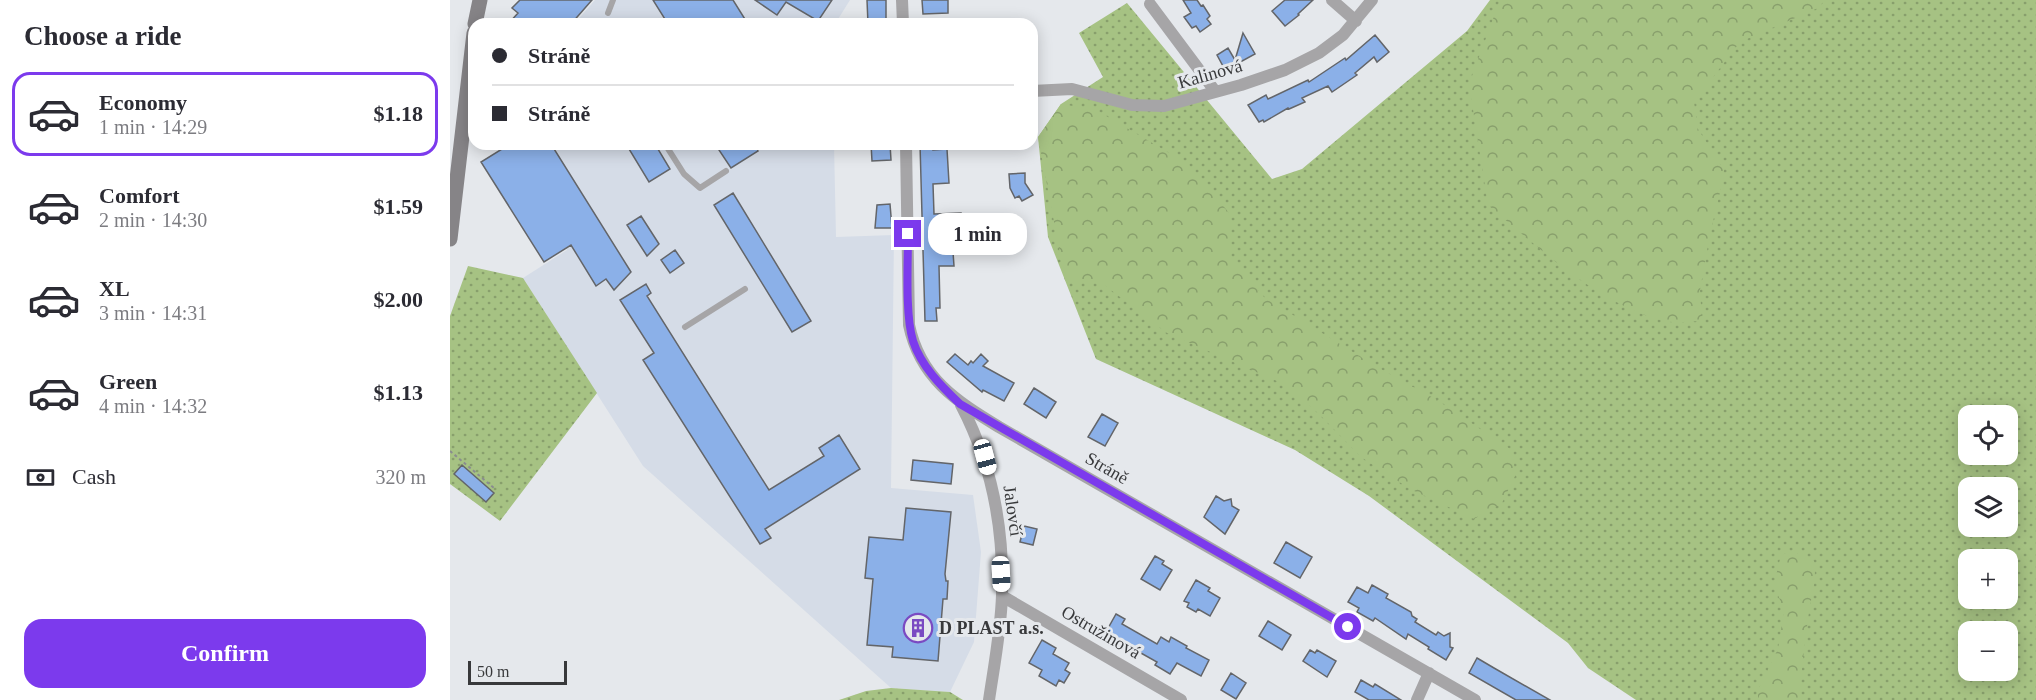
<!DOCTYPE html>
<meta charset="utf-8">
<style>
:root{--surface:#fff;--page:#f7f7f7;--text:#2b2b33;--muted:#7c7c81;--line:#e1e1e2;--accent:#7c3aed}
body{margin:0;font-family:"Times New Roman",serif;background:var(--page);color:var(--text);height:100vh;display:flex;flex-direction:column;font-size:22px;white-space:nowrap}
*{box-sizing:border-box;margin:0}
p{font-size:20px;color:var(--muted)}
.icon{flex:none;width:33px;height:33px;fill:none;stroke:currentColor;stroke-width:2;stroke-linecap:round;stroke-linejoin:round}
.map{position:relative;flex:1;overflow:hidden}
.sheet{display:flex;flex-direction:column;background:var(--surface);width:450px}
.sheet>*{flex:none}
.banner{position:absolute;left:18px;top:18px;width:570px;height:132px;border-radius:18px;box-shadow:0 3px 15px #0003;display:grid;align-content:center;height:132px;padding:0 24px;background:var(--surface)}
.buttons{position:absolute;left:1508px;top:405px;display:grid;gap:12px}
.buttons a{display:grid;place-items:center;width:60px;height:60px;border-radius:12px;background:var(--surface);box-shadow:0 3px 15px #0003;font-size:30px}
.scale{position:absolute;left:18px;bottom:15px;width:99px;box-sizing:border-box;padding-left:6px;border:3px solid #38393b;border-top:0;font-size:16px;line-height:21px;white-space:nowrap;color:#38393b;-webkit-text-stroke:4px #e5e8ec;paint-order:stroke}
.end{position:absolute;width:27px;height:27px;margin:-14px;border:8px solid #7c3aed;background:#fff;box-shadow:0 0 0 3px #fff}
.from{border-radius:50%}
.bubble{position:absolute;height:42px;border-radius:18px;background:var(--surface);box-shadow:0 3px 15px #0003;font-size:20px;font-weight:700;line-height:42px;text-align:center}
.car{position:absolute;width:18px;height:36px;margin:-18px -9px;border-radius:8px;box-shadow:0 0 4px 2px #0007;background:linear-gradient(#fff 24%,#345 0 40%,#fff 0 76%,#345 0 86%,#fff 0)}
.banner b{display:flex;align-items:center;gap:21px;height:57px;font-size:22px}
.banner b+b{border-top:2px solid var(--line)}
.banner i{width:15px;height:15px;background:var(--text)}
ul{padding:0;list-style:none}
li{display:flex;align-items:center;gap:18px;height:84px;margin:0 12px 9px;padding:0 12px;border:3px solid transparent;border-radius:18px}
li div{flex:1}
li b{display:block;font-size:22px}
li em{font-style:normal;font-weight:700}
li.selected{border-color:var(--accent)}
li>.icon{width:54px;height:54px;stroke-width:1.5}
h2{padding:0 24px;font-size:27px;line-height:72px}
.pay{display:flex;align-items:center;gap:15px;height:66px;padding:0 24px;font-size:22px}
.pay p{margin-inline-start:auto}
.action{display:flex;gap:12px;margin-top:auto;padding:12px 24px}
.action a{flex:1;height:69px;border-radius:18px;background:var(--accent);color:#fff;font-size:24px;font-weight:700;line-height:69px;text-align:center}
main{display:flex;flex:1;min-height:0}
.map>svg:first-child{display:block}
.built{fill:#d5dce7}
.grass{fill:url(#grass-dots);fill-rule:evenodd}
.forest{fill:url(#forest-crowns)}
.building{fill:#8bb0e8;stroke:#636569;stroke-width:1.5}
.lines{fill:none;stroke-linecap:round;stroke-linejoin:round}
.path{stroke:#8a8c8f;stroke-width:2;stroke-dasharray:3 3;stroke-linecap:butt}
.lane{stroke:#a6a5a7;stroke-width:6}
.street{stroke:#a6a5a7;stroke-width:12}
.secondary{stroke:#868487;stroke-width:15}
.route{stroke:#7c3aed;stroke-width:8}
.labels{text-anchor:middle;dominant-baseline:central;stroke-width:6;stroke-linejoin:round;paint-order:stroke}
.street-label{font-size:18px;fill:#38393b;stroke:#e5e8ec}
.poi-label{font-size:18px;font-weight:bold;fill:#38393b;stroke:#e5e8ec;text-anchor:start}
</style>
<main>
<section class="sheet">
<h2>Choose a ride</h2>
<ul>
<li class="selected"><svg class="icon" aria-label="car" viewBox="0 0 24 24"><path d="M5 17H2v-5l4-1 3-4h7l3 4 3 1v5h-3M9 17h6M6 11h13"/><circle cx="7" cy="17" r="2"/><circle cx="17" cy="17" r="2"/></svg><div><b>Economy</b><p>1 min · 14:29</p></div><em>$1.18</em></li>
<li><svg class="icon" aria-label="car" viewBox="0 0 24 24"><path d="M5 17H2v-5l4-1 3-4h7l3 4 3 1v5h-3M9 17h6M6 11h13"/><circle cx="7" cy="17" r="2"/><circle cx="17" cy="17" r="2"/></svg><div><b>Comfort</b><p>2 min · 14:30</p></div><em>$1.59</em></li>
<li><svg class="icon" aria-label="car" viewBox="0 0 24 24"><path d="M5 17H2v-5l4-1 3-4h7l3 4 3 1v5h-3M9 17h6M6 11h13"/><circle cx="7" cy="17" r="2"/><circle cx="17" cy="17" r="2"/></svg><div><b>XL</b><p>3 min · 14:31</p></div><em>$2.00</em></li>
<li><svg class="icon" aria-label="car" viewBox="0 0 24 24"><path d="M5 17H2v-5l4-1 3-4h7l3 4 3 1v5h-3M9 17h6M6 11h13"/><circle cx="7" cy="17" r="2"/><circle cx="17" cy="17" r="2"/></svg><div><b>Green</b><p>4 min · 14:32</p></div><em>$1.13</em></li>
</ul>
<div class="pay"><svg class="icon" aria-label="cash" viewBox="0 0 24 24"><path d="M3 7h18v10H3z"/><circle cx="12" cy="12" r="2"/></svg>Cash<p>320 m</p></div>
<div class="action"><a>Confirm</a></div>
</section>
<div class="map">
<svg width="1586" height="700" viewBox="0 0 1586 700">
<defs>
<pattern id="grass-dots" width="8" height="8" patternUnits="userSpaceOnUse" patternTransform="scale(1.5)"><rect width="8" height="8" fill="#a6c283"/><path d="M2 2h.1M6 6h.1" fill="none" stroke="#889f6c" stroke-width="1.8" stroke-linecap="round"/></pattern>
<pattern id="forest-crowns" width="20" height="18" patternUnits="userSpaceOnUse" patternTransform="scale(1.5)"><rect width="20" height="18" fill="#a6c283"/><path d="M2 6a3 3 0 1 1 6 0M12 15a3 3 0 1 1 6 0" fill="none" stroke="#889f6c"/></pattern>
</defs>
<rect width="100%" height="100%" fill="#e5e8ec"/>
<path class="built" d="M145 0H400L385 24H124Z
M53 144H384L386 237 444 235 441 488 523 495 531 552 524 642 500 692 441 688 193 466 73 278 117 250Z"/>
<path class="grass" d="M1040 0H1586V700H1186L1138 668 1118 643 919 496 845 450 646 359 598 237 588 137 611 104 653 77 629 33 677 3 822 179 852 169 1017 31ZM1518 416H1557V454H1518ZM1518 488H1557V526H1518ZM1518 560H1557V598H1518ZM1518 632H1557V670H1518Z
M18 266 73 278 147 393 50 521 0 484V316Z
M441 688 500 692 513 700H389L416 691Z"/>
<path class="forest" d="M1050 0H1375L1368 8 1290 42 1244 102 1248 129 1274 170 1272 184 1260 234 1250 290 1252 321C1239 321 1223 324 1211 320 1149 304 1086 246 1038 205L1019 84Z
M611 104 646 110 738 164 780 214 779 255 814 297 927 367 987 400 1063 451 1065 476 1052 503 1024 519 960 489 911 457 870 415 836 385 717 333 653 284 615 280 588 137Z
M1342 551 1364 561C1367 582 1362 592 1359 612 1355 641 1351 670 1350 700H1308V690L1328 649 1334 611 1324 584 1331 555Z"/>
<path class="building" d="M70 0H142L121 24H58L68 13 62 8Z
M203 0H283L298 24H218Z
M305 0H382L368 21 336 2 327 15Z
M417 0H436V24H418Z
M472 0H498V13L473 14Z
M733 0H747L751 6 753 5 760 16 757 19 761 24 750 32 746 26 742 28 734 17 741 13Z
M835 0H863L848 14 849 15 835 26 822 11Z
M793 33 805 54 783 66 784 62 774 68 767 55 778 48 785 60Z
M925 35 939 52 927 62 924 57 905 73 907 75 882 92 878 86 852 98 855 102 839 109 838 108 814 122 813 120 809 122 798 105 816 95 818 99 858 80 859 82 895 58 896 60Z
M60 144H101L181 272 164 290 156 279 146 286 121 245 94 262 31 162Z
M176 144H205L220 169 199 182Z
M265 144H304L308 151 281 168Z
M421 144H440L441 160 422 161Z
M470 144H483V150L497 149 499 183 483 184 484 214 511 213V238H502L504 266H489L490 308H486L487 321H475Z
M575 173V183L583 195 572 201 569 196 565 198 560 188 559 174Z
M283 193 361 321 342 332 264 205Z
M440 204 442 228H425L427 205Z
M191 216 209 244 197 256 177 225Z
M225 250 234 263 220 273 211 260Z
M196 284 201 293 197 296 319 490 374 456 369 448 389 435 410 469 315 529 321 538 310 544 193 360 204 353 170 300Z
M505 354 518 365 521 361 523 363 531 354 538 361 533 366 564 383 554 401 533 390 532 392 497 362Z
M584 388 606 402 596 418 574 404Z
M652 414 668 423 655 446 638 437Z
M463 460 503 464 501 484 461 480Z
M12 465 44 493 36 502 4 474Z
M766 496 774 501 781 499 782 506 789 510 775 534 754 517Z
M456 508 501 512 495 574 496 581H498L497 599H493L488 661 442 657 443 647 417 645 423 579 415 578 419 537 453 540Z
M574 526 587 529 583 545 570 542Z
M836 542 862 557 850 578 824 563Z
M705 556 714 561 712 564 722 570 710 590 691 579Z
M746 580 760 588 758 591 770 598 760 616 748 609 746 612 737 607 739 603 734 601Z
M922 585 938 594 936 598 961 612 962 616 967 619 965 622 986 635 988 632 994 636 1000 633V647L1003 648 996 660 978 649 979 647 958 634 956 639 925 618 923 621 907 612 909 608 898 602 907 587 918 593Z
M666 614 675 619 672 624 707 644 711 637 719 642 721 637 737 646 736 648 759 660 751 676 727 663 720 674 705 665 707 662 682 648 672 643 670 645 658 638 660 634 656 632Z
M818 621 841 635 832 650 809 636Z
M592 640 606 648 603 654 619 663 615 670 620 673 614 683 609 680 606 686 589 676 592 670 579 663Z
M860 650 865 653 867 650 886 661 877 677 853 661Z
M1027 658 1044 668 1100 700H1066L1019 673Z
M781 673 796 683 786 699 771 690Z
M911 680 923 687 925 684 951 700H919L905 692Z"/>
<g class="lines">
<path class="path" d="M0 451 44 488"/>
<path class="lane" d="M158 13 163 0
M215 144 234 174 250 188 276 171
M235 327 295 289"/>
<path class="street" d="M452 0 453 24
M882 0 906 21
M700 4 765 91
M582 91 622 89 682 105 714 106 791 85 835 70 869 53 893 35 922 0
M456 144 459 325C470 378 506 401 549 427L1025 700
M511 405C542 464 554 528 552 595 551 630 544 666 539 700
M552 596 731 700
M967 700 979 673"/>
<path class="secondary" d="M25 24 30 0
M0 239 24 33"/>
</g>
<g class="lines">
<path class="route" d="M458 234C458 264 455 315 463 341 471 366 491 386 510 404L898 627"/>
</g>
<defs>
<g id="building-ring" transform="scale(1.5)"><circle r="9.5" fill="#e5e8ec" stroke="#7a4ac2" stroke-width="1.5"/><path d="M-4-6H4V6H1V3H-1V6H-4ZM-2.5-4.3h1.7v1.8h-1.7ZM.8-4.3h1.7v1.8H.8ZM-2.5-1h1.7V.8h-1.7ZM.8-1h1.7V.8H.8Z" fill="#7a4ac2"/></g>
</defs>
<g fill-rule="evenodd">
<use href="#building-ring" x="468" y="628"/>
</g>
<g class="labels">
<g class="street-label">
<text transform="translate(760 74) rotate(-16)">Kalinová</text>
<text transform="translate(657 468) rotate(30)">Stráně</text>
<text transform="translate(563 511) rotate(82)">Jalovčí</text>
<text transform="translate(651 632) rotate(30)">Ostružinová</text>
</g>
<g class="poi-label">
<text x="489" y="628">D PLAST a.s.</text>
</g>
</g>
</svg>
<div class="buttons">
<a><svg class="icon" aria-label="locate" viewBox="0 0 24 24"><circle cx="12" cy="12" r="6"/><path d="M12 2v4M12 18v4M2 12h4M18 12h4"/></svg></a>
<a><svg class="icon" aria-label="layers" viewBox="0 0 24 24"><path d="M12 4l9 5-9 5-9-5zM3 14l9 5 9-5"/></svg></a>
<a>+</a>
<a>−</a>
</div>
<div class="scale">50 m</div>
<i class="end from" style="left:898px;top:627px"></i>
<i class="end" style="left:458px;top:234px"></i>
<div class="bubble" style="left:478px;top:213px;width:99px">1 min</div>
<i class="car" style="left:535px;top:457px;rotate:165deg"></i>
<i class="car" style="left:551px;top:574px;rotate:177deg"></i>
<div class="banner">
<b><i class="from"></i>Stráně</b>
<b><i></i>Stráně</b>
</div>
</div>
</main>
